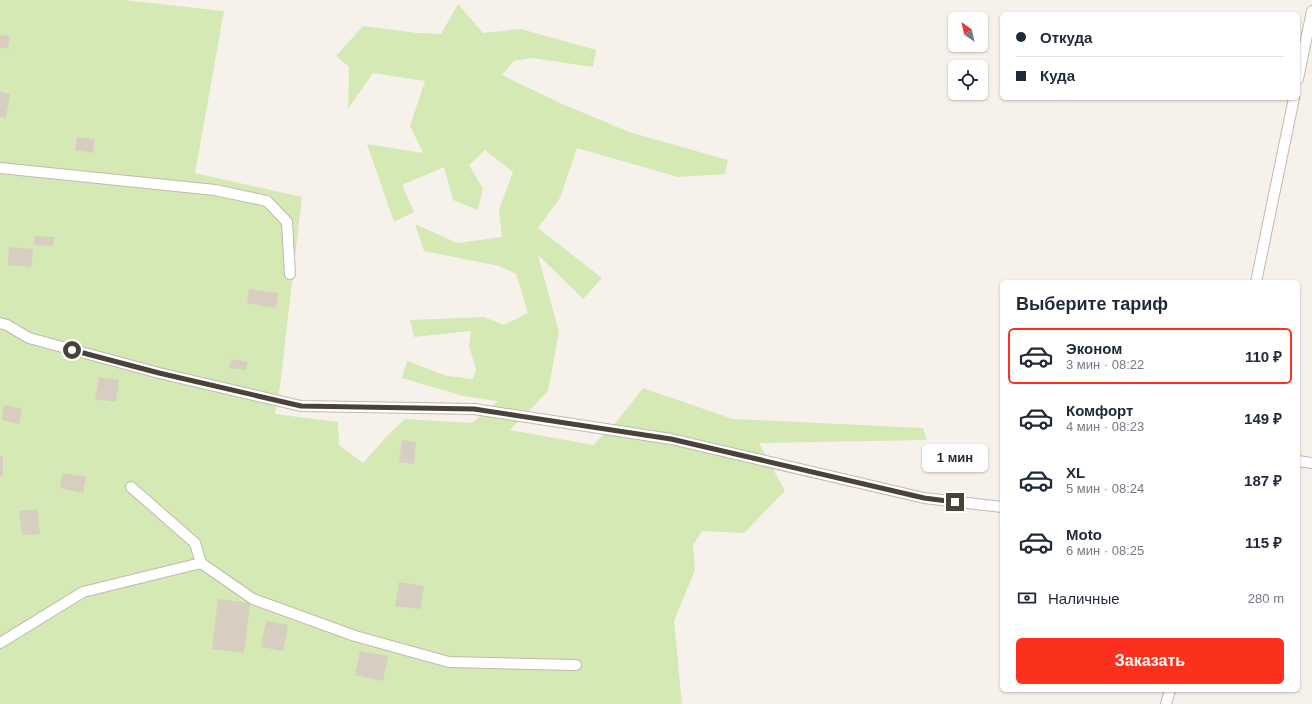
<!DOCTYPE html>
<html lang="ru">
<meta charset="utf-8">
<style>
:root{--surface:#fff;--page:#f6f6f7;--text:#1f2937;--muted:#747a83;--line:#e0e1e3;--accent:#fb301d}
body{margin:0;font-family:Helvetica,sans-serif;background:var(--page);color:var(--text);height:100vh;display:flex;flex-direction:column;font-size:15px;white-space:nowrap}
*{box-sizing:border-box;margin:0}
p{font-size:13px;color:var(--muted)}
.icon{flex:none;width:22px;height:22px;fill:none;stroke:currentColor;stroke-width:2;stroke-linecap:round;stroke-linejoin:round}
.map{position:relative;flex:1;overflow:hidden}
.sheet{position:absolute;left:1000px;top:280px;width:300px;height:412px;display:flex;flex-direction:column;background:var(--surface);border-radius:6px;box-shadow:0 1px 3px #0004}
.sheet>*{flex:none}
.hud{position:absolute;left:1000px;top:12px;width:300px;height:88px;border-radius:6px;box-shadow:0 1px 3px #0004;display:grid;align-content:center;height:88px;padding:0 16px;background:var(--surface)}
.needle{width:26px;rotate:327deg}
.tools{position:absolute;left:948px;top:12px;display:grid;gap:8px}
.tools a{display:grid;place-items:center;width:40px;height:40px;border-radius:6px;background:var(--surface);box-shadow:0 1px 3px #0004;font-size:20px}
.end{position:absolute;width:18px;height:18px;margin:-9px;border:5px solid #4a4239;background:#fff;box-shadow:0 0 0 2px #fff}
.from{border-radius:50%}
.bubble{position:absolute;height:28px;border-radius:6px;background:var(--surface);box-shadow:0 1px 3px #0004;font-size:13px;font-weight:700;line-height:28px;text-align:center}
.hud b{display:flex;align-items:center;gap:14px;height:38px;font-size:15px}
.hud b+b{border-top:1px solid var(--line)}
.hud i{width:10px;height:10px;background:var(--text)}
ul{padding:0;list-style:none}
li{display:flex;align-items:center;gap:12px;height:56px;margin:0 8px 6px;padding:0 8px;border:2px solid transparent;border-radius:6px}
li div{flex:1}
li b{display:block;font-size:15px}
li em{font-style:normal;font-weight:700}
li.active{border-color:var(--accent)}
li>.icon{width:36px;height:36px;stroke-width:1.5}
h2{padding:0 16px;font-size:18px;line-height:48px}
.pay{display:flex;align-items:center;gap:10px;height:44px;padding:0 16px;font-size:15px}
.pay p{margin-inline-start:auto}
.cta{display:flex;gap:8px;margin-top:auto;padding:8px 16px}
.cta a{flex:1;height:46px;border-radius:6px;background:var(--accent);color:#fff;font-size:16px;font-weight:700;line-height:46px;text-align:center}
.map>svg:first-child{display:block}
.green{fill:#d5e9b5}
.building{fill:#d8cdc1}
.lines{fill:none;stroke-linecap:round;stroke-linejoin:round}
.service-casing{stroke:#c2b9ae;stroke-width:12}
.service{stroke:#fff;stroke-width:10}
.route{stroke:#4a4239;stroke-width:5}
</style>
<div class="map">
<svg width="1312" height="704" viewBox="0 0 1312 704">
<rect width="100%" height="100%" fill="#f6f2eb"/>
<path class="green" d="M0 0H124L224 11 195 173 302 197 280 386 275 414 338 422 339 445 363 463 386 437 405 419 472 423 498 401 463 396 402 378 407 361 447 376 473 379 476 369 469 346 471 331 414 337 410 320 484 317 504 325 528 313 516 274 499 266 424 251 415 224 457 243 502 237 499 210 513 172 485 150 469 165 483 189 478 210 453 200 444 167 402 185 414 212 394 222 367 144 423 153 410 126 425 81 373 73 348 109 349 67 336 56 363 26 417 33 441 34 458 4 483 33 521 29 596 50 593 67 532 58 514 61 502 75 560 103 629 132 728 160 725 174 678 177 577 148 560 198 538 228 602 278 583 299 538 255 559 332 548 391 510 430 593 445 618 420 643 388 733 419 923 428 927 440 759 443 785 491 744 533 702 531 693 545 695 570 674 621 682 704H0Z"/>
<path class="building" d="M0 35 10 36 8 49 0 47Z
M0 92 10 94 6 118 0 117Z
M77 137 95 139 93 153 75 150Z
M35 236 54 237 53 246 34 245Z
M9 247 33 249 31 267 8 265Z
M249 289 278 293 276 308 247 303Z
M231 359 248 362 246 370 229 368Z
M99 377 119 380 116 402 95 399Z
M4 405 22 409 19 424 2 420Z
M402 440 416 442 414 464 399 462Z
M0 456H3V476H0Z
M62 473 86 477 83 493 60 488Z
M37 509 40 534 22 535 19 511Z
M399 582 424 586 420 609 395 606Z
M218 599 250 603 244 653 212 649Z
M266 621 288 625 283 651 261 647Z
M360 651 388 656 383 681 355 675Z"/>
<g class="lines">
<g class="service-casing">
<path id="service" d="M1298 79 1312 11
M0 168 215 190 267 201 287 222 290 274
M1256 282 1294 98
M0 323 7 325 29 338 159 373 301 406 474 409 671 439 924 498 1002 507
M1298 461 1312 463
M131 487 195 543 201 563
M0 643 83 592 201 563 253 599 355 636 449 662 576 665
M1166 704 1170 690"/>
</g>
<use href="#service" class="service"/>
</g>
<g class="lines">
<path class="route" d="M72 350 159 373 301 406 474 409 671 439 924 498 955 502"/>
</g>
</svg>
<div class="tools">
<a><svg class="needle" viewBox="-14 -14 28 28"><path d="M0-13l5 13h-10z" fill="#e53935"/><path d="M0 13l5-13h-10z" fill="#747a83"/></svg></a>
<a><svg class="icon" aria-label="locate" viewBox="0 0 24 24"><circle cx="12" cy="12" r="6"/><path d="M12 2v4M12 18v4M2 12h4M18 12h4"/></svg></a>
</div>
<i class="end from" style="left:72px;top:350px"></i>
<i class="end" style="left:955px;top:502px"></i>
<div class="bubble" style="left:922px;top:444px;width:66px">1 мин</div>
<div class="hud">
<b><i class="from"></i>Откуда</b>
<b><i></i>Куда</b>
</div>
<section class="sheet">
<h2>Выберите тариф</h2>
<ul>
<li class="active"><svg class="icon" aria-label="car" viewBox="0 0 24 24"><path d="M5 17H2v-5l4-1 3-4h7l3 4 3 1v5h-3M9 17h6M6 11h13"/><circle cx="7" cy="17" r="2"/><circle cx="17" cy="17" r="2"/></svg><div><b>Эконом</b><p>3 мин · 08:22</p></div><em>110 ₽</em></li>
<li><svg class="icon" aria-label="car" viewBox="0 0 24 24"><path d="M5 17H2v-5l4-1 3-4h7l3 4 3 1v5h-3M9 17h6M6 11h13"/><circle cx="7" cy="17" r="2"/><circle cx="17" cy="17" r="2"/></svg><div><b>Комфорт</b><p>4 мин · 08:23</p></div><em>149 ₽</em></li>
<li><svg class="icon" aria-label="car" viewBox="0 0 24 24"><path d="M5 17H2v-5l4-1 3-4h7l3 4 3 1v5h-3M9 17h6M6 11h13"/><circle cx="7" cy="17" r="2"/><circle cx="17" cy="17" r="2"/></svg><div><b>XL</b><p>5 мин · 08:24</p></div><em>187 ₽</em></li>
<li><svg class="icon" aria-label="car" viewBox="0 0 24 24"><path d="M5 17H2v-5l4-1 3-4h7l3 4 3 1v5h-3M9 17h6M6 11h13"/><circle cx="7" cy="17" r="2"/><circle cx="17" cy="17" r="2"/></svg><div><b>Moto</b><p>6 мин · 08:25</p></div><em>115 ₽</em></li>
</ul>
<div class="pay"><svg class="icon" aria-label="cash" viewBox="0 0 24 24"><path d="M3 7h18v10H3z"/><circle cx="12" cy="12" r="2"/></svg>Наличные<p>280 m</p></div>
<div class="cta"><a>Заказать</a></div>
</section>
</div>
